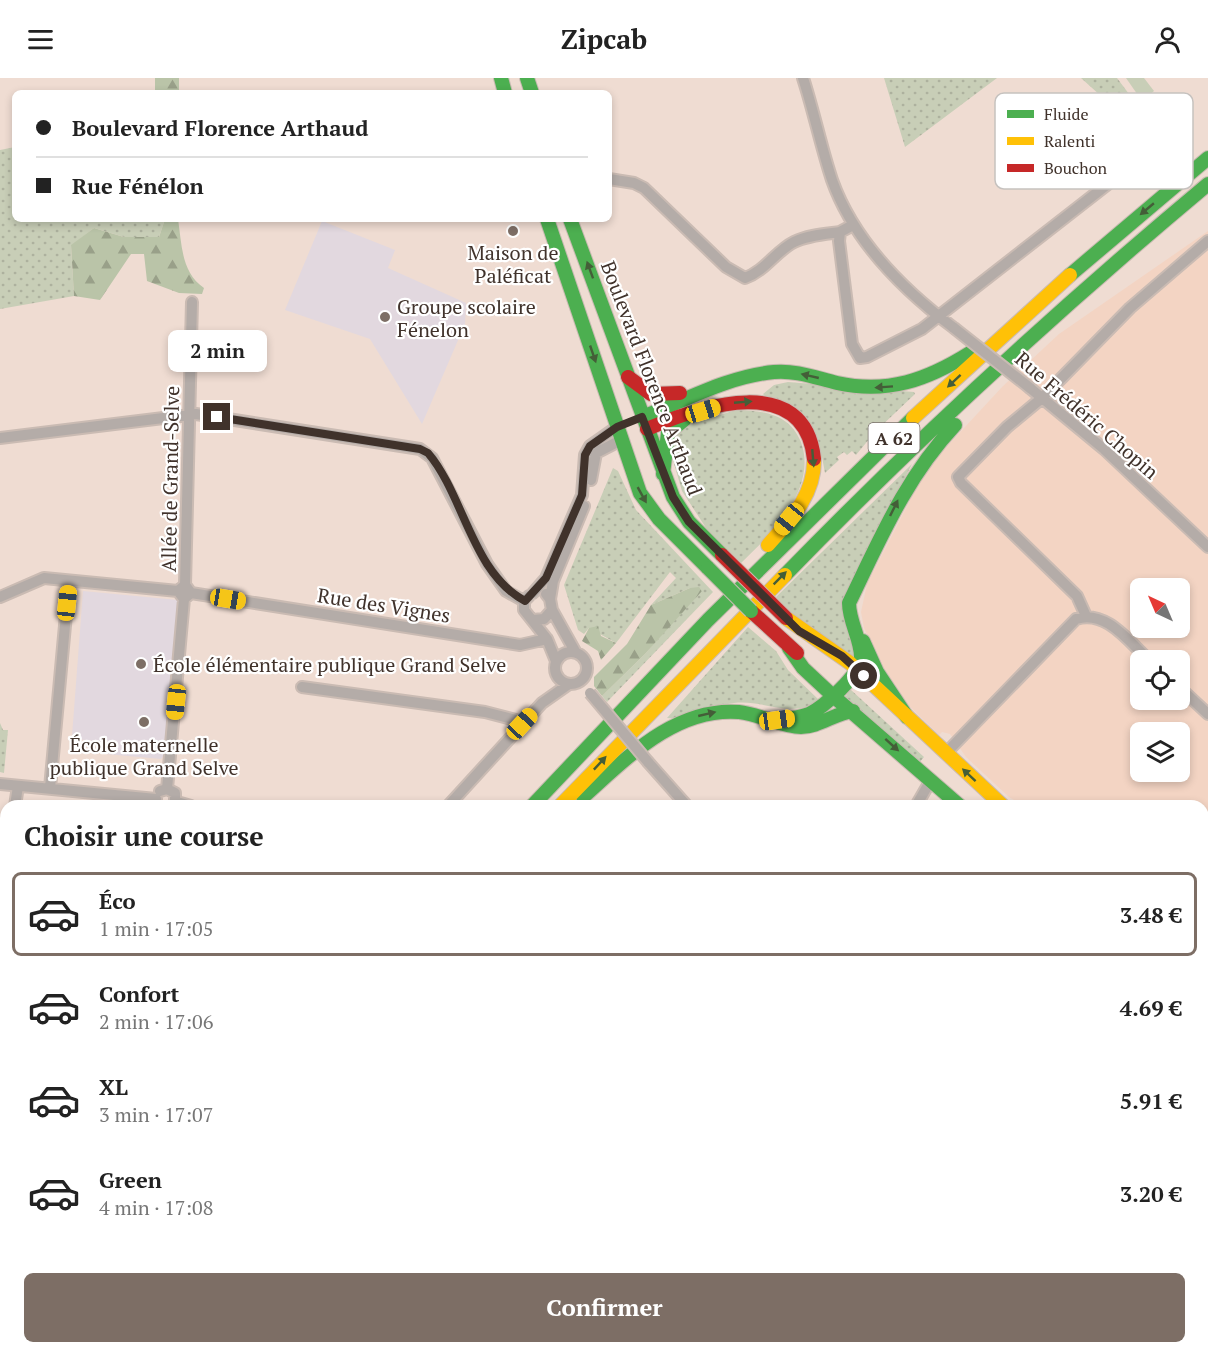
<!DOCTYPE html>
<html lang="fr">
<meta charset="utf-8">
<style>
:root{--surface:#fff;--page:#f2f2f2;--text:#222;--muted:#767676;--line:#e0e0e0;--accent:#7d6e65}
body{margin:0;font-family:"PT Serif",serif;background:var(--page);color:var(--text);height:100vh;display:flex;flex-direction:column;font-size:22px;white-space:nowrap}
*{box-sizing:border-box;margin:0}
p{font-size:20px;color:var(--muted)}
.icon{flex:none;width:33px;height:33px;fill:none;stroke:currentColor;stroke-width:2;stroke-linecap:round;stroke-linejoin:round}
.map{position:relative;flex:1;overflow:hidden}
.panel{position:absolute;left:0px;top:722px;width:1209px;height:554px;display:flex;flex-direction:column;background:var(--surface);border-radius:18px 18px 0 0;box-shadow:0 3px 9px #0003}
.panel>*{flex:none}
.hud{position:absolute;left:12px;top:12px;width:600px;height:132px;border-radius:9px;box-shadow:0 3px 9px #0003;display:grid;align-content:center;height:132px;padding:0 24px;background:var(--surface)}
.needle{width:39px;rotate:316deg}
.fabs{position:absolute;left:1130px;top:500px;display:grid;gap:12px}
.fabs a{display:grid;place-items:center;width:60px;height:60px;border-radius:9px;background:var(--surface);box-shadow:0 3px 9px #0003;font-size:30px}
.end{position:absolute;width:27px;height:27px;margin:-14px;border:8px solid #40322b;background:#fff;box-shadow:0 0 0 3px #fff}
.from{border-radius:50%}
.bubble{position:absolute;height:42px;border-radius:9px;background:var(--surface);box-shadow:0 3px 9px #0003;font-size:20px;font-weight:800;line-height:42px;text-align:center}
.car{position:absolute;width:18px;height:36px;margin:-18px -9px;border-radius:8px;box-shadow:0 0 4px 2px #0007;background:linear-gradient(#f5c518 24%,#345 0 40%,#f5c518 0 76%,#345 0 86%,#f5c518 0)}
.hud b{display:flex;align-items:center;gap:21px;height:57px;font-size:22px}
.hud b+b{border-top:2px solid var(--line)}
.hud i{width:15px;height:15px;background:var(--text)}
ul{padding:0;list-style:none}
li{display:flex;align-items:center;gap:18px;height:84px;margin:0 12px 9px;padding:0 12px;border:3px solid transparent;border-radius:9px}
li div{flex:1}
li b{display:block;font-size:22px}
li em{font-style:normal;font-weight:800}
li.active{border-color:var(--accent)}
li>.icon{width:54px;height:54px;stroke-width:1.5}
h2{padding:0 24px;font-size:27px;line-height:72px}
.action{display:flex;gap:12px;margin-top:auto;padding:12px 24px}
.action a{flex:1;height:69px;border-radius:9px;background:var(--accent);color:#fff;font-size:24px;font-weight:800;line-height:69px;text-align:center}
header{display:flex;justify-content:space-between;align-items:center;height:78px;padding:0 24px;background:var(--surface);font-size:27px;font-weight:800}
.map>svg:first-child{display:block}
.built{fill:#f3d4c3;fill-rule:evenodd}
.education{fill:#e2d8df}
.green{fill:url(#green-dots)}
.forest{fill:url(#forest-firs)}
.pitch{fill:#c8ceb7}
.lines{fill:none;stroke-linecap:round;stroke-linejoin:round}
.street-casing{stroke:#cabbb3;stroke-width:14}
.fast-casing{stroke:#cabbb3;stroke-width:16}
.slow-casing{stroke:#cabbb3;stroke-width:16}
.jam-casing{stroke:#cabbb3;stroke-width:16}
.street{stroke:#b4aca8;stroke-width:10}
.fast{stroke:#4caf50;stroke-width:14}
.slow{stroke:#ffc107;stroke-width:14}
.jam{stroke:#c62828;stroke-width:14}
.street-bridge-casing{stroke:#cabbb3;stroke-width:14;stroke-linecap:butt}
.fast-bridge-casing{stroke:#cabbb3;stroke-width:16;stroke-linecap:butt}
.jam-bridge-casing{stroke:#cabbb3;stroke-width:16;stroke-linecap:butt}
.street-bridge{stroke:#b4aca8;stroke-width:10}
.fast-bridge{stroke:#4caf50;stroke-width:14}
.jam-bridge{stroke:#c62828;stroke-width:14}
.oneway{fill:#445e38}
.route{stroke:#40322b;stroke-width:8}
.poi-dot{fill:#7d6e65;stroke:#fff;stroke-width:2}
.labels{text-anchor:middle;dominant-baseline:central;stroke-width:4.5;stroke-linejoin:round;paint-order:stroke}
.shield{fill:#fff;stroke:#79706b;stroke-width:1.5}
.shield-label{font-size:18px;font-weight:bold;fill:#40322b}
.poi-label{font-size:20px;fill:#40322b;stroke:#fff}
.street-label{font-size:20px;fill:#40322b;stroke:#fff}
.key{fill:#fff;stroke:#c6c2bf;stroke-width:1.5}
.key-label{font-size:16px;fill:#40322b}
</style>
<header><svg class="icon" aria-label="menu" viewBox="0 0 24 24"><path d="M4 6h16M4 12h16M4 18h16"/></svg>Zipcab<svg class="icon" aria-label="person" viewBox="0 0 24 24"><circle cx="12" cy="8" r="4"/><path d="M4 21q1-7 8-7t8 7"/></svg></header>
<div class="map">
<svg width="1208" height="1274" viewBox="0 0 1208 1274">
<defs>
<pattern id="green-dots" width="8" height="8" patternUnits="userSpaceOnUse" patternTransform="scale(1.5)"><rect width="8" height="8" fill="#c8ceb7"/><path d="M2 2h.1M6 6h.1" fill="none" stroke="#adb19e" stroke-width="1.8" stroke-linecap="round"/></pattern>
<pattern id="forest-firs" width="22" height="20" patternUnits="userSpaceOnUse" patternTransform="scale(1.5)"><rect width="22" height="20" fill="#bac4a8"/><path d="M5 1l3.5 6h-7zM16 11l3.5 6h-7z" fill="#99a089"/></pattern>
</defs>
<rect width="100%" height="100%" fill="#efdcd2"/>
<path class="built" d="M1208 153V778H1203V728L1022 727 1009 719 966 679 950 656 942 654 939 657 894 613 864 550 861 534 867 506 926 391 1003 308 1059 256ZM1140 510H1179V549H1140ZM1140 582H1179V621H1140ZM1140 654H1179V693H1140Z"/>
<path class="education" d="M322 143 395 172 388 190 466 225 465 246 422 346 370 261 285 232Z
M83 513 178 522 164 677 161 681 106 676 95 663 76 661 72 658Z"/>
<path class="green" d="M884 0H997L905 69Z
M1081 0H1117L1141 32 1132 46Z
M15 69V141H165L159 159H124L94 150 71 168 74 218 0 231V72Z
M788 304 914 314 915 316 875 354 856 377 852 373 847 377 844 374 837 379 839 382 825 395 822 379 763 316 774 307Z
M736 332C764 333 789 335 801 364 818 411 771 456 741 485L708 453 682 413 670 372 681 349Z
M912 386 848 512 855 581 808 553 776 519Z
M613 390 618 393 636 432 713 514 607 624 602 618 645 576 701 512 690 510 651 527 676 500 670 494 616 565 589 550 584 556 578 552 564 507Z
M748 549 776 573 788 592 819 622C793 642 763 621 734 625 713 627 687 643 667 640Z
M850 611 924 679 919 685 845 620Z
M0 645 3 652H8L4 695 0 694Z"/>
<path class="forest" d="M155 0H179V15H155Z
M165 141H178C182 167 181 194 204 210L202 216 179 215 147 203 144 176H131L100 222 74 218 71 167 94 150 124 159H159Z
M699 509 702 513 645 576 602 618 594 608V599L627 566 651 527 690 510Z
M598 548 601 558 616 565 601 582 598 573 582 563 589 550Z"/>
<path class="pitch" d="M1126 0H1144L1154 13 1142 23Z"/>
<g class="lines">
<g class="street-casing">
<path id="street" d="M803 0C814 34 821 69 832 102 854 164 903 212 954 250
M609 101 634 105 644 110 726 189 745 200C765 193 776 173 794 164 808 157 825 156 840 154
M853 147 840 154 839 163 852 266 860 280 867 279 922 251 1140 81 1155 47
M1030 310 1104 371 1208 469
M0 360 196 336 420 371 432 380 487 486 506 513 524 523
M591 402 596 375 621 362
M185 507 192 224
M191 515 520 567 547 561
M533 515 546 500 582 417 585 377 590 368 617 349
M529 518 524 523V532L547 561 556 583
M0 519 44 500 178 513
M550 521 553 503 584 428
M552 532 576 575
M1086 538 1077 518 961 405 958 399 1007 349 1042 320 1130 230 1208 163
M533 542 544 541 552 532 550 521 546 516
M555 590a16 16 0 1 1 32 0a16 16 0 1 1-32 0Z
M302 609 485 634 516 642 522 647
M1179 609 1208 636
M946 675 1076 541C1106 531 1129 564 1149 582
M648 684 687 728
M0 706 156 721
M50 710 69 504
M167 711 184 521 191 515 185 507 178 513 184 521
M160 713 167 711 175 715V728
M177 724 191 728
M15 728 18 708
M448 728 542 625 569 606
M916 728 931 702
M0 803 6 798
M0 975H6
M0 1065 6 1069
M0 1167 6 1168
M771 1269 772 1274"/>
</g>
<g class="fast-casing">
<path id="fast" d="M501 0 505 15
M527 0 532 15
M547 141 640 415 659 441 708 490
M570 141 673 419 689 444 722 477
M1070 197 1208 80
M645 338C686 322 729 298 774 294 796 292 816 300 837 305 888 316 927 302 970 275
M663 396 668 355 685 341
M785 497C919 359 1061 229 1208 106
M863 563 877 594 907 639
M789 570 803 590 832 617 960 728
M777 642C787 641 799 640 809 636 824 629 861 596 861 579 861 561 849 544 849 525 880 461 906 399 955 347
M583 719C627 680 675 629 739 634 759 636 782 649 801 649 819 649 835 635 853 633
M532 728 708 542 913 340
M1203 830 1208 824
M1203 842 1208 839
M1208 1047 1205 1095 1208 1114
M1203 1187 1208 1150
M0 1270 6 1265"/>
</g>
<g class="slow-casing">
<path id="slow" d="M913 340 1070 197
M768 467C790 442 815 417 814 381
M786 540 850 585 1003 728
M560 728 785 497
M0 1245 6 1240"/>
</g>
<g class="jam-casing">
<path id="jam" d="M628 299 651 316 680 315
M647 351C700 328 805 293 814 381
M751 533 797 575
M1199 1269V1274
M1182 1274 1183 1269"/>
</g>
<use href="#street" class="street"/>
<use href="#fast" class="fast"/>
<use href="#slow" class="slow"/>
<use href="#jam" class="jam"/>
<g class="street-bridge-casing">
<path id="street-bridge" d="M954 250 1030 310
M590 615 648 684"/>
</g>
<g class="fast-bridge-casing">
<path id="fast-bridge" d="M708 490 751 533"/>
</g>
<g class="jam-bridge-casing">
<path id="jam-bridge" d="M722 477 786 540"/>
</g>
<use href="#street-bridge" class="street-bridge"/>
<use href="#fast-bridge" class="fast-bridge"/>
<use href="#jam-bridge" class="jam-bridge"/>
</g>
<defs><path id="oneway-solid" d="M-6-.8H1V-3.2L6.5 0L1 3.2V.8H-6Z" transform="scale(1.5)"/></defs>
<g class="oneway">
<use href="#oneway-solid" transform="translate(1147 131) rotate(140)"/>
<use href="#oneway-solid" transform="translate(590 192) rotate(-110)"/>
<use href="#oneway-solid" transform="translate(593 276) rotate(71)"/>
<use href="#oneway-solid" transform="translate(810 298) rotate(-167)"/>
<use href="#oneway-solid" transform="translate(954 303) rotate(137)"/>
<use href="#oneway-solid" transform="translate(884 309) rotate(176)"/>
<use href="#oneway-solid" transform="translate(743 324) rotate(-5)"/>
<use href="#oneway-solid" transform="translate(813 380) rotate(85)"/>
<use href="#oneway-solid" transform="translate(642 417) rotate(61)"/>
<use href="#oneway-solid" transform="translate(894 430) rotate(-64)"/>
<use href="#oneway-solid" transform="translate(780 500) rotate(-45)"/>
<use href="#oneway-solid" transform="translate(707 636) rotate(-13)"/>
<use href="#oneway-solid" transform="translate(892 667) rotate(42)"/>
<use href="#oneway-solid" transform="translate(600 685) rotate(-47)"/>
<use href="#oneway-solid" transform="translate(969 697) rotate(-137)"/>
</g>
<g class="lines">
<path class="route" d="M217 339 420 371 428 375C464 417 472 495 525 523L546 500 582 417 585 377 590 368 617 349 642 339 673 419 689 444 799 553 842 578 864 598"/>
</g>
<g class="poi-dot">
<circle cx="513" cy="153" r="6"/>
<circle cx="385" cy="239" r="6"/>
<circle cx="141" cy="586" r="6"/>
<circle cx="144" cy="644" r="6"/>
</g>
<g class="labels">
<rect class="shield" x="868.5" y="345" width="51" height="30" rx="4.5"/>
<g class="shield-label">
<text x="894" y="360">A 62</text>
</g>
<g class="poi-label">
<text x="513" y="174">Maison de<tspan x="513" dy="23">Paléficat</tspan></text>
<text x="397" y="228" text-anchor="start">Groupe scolaire<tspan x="397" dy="23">Fénelon</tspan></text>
<text x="153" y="586" text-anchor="start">École élémentaire publique Grand Selve</text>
<text x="144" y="666">École maternelle<tspan x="144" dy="23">publique Grand Selve</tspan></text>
</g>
<g class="street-label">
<text transform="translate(652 300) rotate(69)">Boulevard Florence Arthaud</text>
<text transform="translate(1087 337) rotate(41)">Rue Frédéric Chopin</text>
<text transform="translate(170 401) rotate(-89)">Allée de Grand-Selve</text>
<text transform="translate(384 527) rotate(9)">Rue des Vignes</text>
</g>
</g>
<rect x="995" y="15" width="198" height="96" rx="9" class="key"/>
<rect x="1007" y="32" width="27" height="8" fill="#4caf50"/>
<rect x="1007" y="59" width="27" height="8" fill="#ffc107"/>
<rect x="1007" y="86" width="27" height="8" fill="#c62828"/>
<g class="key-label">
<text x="1044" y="42">Fluide</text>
<text x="1044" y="69">Ralenti</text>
<text x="1044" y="96">Bouchon</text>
</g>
</svg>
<div class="fabs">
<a><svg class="needle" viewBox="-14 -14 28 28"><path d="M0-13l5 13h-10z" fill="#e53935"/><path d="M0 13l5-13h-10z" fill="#767676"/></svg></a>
<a><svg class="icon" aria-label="locate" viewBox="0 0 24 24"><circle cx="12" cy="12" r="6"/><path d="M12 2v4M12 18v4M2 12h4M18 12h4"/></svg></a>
<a><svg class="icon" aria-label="layers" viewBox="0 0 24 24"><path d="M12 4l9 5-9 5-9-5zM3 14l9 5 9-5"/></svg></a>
</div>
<i class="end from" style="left:864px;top:598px"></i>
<i class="end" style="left:217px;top:339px"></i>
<div class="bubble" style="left:168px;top:252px;width:99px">2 min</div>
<i class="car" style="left:703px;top:333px;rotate:73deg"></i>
<i class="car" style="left:789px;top:441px;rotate:219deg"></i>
<i class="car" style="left:228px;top:521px;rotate:99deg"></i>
<i class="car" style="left:67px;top:525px;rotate:6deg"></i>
<i class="car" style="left:176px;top:624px;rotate:186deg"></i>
<i class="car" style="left:777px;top:642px;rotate:82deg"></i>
<i class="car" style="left:522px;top:646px;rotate:43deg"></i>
<div class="hud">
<b><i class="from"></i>Boulevard Florence Arthaud</b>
<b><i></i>Rue Fénélon</b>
</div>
<section class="panel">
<h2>Choisir une course</h2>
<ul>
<li class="active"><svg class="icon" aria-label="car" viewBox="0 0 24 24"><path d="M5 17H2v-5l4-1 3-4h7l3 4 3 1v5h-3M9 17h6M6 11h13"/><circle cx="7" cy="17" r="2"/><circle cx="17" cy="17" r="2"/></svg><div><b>Éco</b><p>1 min · 17:05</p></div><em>3.48 €</em></li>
<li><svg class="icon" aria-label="car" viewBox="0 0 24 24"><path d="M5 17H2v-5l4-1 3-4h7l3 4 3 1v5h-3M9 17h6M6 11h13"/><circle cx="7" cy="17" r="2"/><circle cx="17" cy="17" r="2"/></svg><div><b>Confort</b><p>2 min · 17:06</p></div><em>4.69 €</em></li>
<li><svg class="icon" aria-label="car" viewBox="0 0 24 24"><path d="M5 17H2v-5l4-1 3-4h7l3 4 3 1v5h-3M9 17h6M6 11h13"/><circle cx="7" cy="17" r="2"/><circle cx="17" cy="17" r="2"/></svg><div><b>XL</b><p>3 min · 17:07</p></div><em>5.91 €</em></li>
<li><svg class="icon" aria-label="car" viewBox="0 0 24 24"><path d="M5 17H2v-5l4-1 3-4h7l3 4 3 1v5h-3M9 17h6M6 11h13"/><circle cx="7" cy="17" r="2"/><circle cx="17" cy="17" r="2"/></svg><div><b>Green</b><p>4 min · 17:08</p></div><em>3.20 €</em></li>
</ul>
<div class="action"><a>Confirmer</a></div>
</section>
</div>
